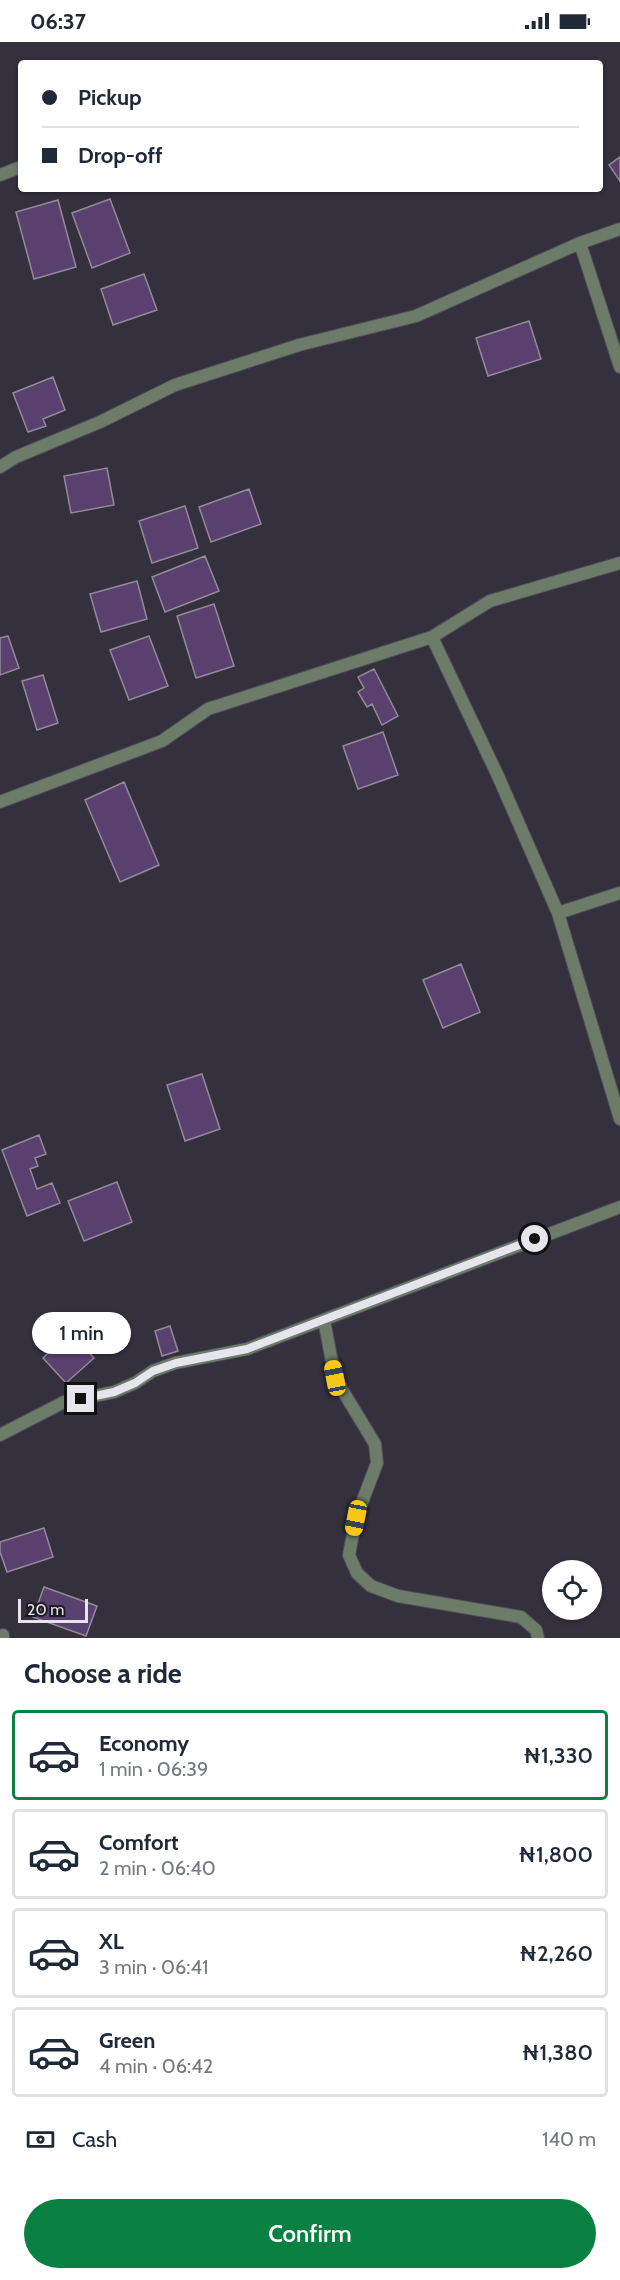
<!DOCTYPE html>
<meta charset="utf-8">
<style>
:root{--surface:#fff;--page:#f2f2f3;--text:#1f2937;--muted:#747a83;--line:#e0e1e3;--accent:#0b8043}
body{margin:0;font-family:Cabin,sans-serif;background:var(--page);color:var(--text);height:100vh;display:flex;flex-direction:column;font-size:22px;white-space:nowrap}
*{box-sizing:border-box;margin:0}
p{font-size:20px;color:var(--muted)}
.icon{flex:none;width:33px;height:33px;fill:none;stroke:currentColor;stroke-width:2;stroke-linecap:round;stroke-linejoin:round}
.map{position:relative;height:1596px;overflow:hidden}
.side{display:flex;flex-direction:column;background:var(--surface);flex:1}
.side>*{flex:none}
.hud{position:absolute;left:18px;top:18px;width:585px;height:132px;border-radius:6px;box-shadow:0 2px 4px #0004;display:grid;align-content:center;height:132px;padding:0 24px;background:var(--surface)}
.controls{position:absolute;left:542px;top:1518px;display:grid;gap:12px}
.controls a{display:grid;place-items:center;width:60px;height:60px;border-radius:50%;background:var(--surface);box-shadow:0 2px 4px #0004;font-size:30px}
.scale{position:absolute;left:18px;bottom:15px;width:70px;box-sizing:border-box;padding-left:6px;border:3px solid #e6e4ed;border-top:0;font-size:16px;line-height:21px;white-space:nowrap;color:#e6e4ed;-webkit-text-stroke:4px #1b191f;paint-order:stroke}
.end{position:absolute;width:27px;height:27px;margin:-14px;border:8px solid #e6e4ed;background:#111;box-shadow:0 0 0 3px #111}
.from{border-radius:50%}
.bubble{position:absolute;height:42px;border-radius:21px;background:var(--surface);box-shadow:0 2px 4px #0004;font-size:20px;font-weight:600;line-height:42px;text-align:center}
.car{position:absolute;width:18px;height:36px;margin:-18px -9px;border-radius:8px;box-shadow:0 0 4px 2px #0007;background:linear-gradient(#f5c518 24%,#345 0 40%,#f5c518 0 76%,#345 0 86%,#f5c518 0)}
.hud b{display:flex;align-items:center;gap:21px;height:57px;font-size:22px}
.hud b+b{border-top:2px solid var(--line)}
.hud i{width:15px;height:15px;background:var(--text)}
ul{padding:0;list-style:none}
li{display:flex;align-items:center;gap:18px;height:90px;margin:0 12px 9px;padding:0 12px;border:3px solid var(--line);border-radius:6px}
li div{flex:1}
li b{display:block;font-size:22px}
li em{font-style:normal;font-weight:600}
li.current{border-color:var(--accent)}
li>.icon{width:54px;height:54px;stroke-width:1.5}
h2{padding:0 24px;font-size:27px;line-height:72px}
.pay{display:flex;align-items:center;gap:15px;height:66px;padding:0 24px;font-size:22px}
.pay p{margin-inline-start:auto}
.button{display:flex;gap:12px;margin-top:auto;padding:12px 24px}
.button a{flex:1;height:69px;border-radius:36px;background:var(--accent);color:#fff;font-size:24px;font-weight:600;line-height:69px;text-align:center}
.status{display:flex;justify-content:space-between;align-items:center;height:42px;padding:0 30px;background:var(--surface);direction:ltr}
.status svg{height:16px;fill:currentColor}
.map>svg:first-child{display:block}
.building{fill:#5a406e;stroke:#928a99;stroke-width:1.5}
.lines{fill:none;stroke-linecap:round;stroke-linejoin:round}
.street-casing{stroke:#504d5a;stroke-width:14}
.street{stroke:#6c7c68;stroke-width:12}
.route{stroke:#e6e4ed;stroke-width:8}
</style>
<div class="status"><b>06:37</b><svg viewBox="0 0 49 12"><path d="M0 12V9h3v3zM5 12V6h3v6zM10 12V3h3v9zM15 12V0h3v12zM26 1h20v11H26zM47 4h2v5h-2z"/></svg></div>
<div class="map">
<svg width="620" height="1596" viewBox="0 0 620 1596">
<rect width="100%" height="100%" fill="#34303e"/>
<path class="building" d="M620 115V139L609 123Z
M110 157 130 211 92 226 72 171Z
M58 158 76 225 34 237 16 170Z
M144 232 157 268 113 283 101 247Z
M529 279 541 317 488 334 476 296Z
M53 335 65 368 43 377 46 384 28 390 13 351Z
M107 426 114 463 71 471 64 434Z
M249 447 261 482 211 500 199 465Z
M185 464 198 506 152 521 139 479Z
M205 514 219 549 165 570 152 535Z
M137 539 147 577 101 590 90 552Z
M214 562 234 624 196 636 177 574Z
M8 594 19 626 0 633V596Z
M149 594 168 644 129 658 110 608Z
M374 627 398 674 382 683 372 662 367 665 358 650 364 646 358 635Z
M43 633 58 681 37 688 22 639Z
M383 690 398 733 358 747 343 704Z
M124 740 159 823 120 840 85 758Z
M461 922 480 970 443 986 423 938Z
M202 1032 220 1087 185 1099 167 1043Z
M39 1093 46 1112 35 1116 38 1124 30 1127 37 1147 52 1141 60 1161 27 1174 2 1108Z
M117 1140 132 1180 84 1199 68 1159Z
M61 1280 94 1316 66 1341 43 1316 48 1311 38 1301Z
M170 1284 178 1309 162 1314 155 1289Z
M44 1486 53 1515 7 1530 0 1510V1500Z
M44 1545 97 1564 86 1594 33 1575Z"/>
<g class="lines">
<g class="street-casing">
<path id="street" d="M0 133 21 125
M580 201 620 325
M0 425 16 415 100 380 175 343 299 303 416 274 580 201 620 187
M432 595 498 734 558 871 620 1077
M0 760 162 699 208 667 432 595 490 559 620 521
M558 871 620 851
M324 1278 335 1336 375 1402 377 1421 356 1476 349 1513 357 1531 371 1544 398 1554 521 1575 536 1588 538 1596
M0 1393 64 1360 114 1350 135 1341 153 1329 175 1321 247 1307 620 1165
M3 1596V1593"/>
</g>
<use href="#street" class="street"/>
</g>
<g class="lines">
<path class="route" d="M81 1357 114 1350 135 1341 153 1329 176 1321 247 1307 535 1197"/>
</g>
</svg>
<div class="controls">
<a><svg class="icon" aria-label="locate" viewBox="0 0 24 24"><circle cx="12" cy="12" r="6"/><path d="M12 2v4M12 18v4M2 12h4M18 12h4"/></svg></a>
</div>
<div class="scale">20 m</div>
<i class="end from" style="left:535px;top:1197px"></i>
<i class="end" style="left:81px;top:1357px"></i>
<div class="bubble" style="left:32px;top:1270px;width:99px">1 min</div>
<i class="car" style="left:335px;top:1336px;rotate:349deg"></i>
<i class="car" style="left:356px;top:1476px;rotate:191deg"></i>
<div class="hud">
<b><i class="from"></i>Pickup</b>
<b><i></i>Drop-off</b>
</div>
</div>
<section class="side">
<h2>Choose a ride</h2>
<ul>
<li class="current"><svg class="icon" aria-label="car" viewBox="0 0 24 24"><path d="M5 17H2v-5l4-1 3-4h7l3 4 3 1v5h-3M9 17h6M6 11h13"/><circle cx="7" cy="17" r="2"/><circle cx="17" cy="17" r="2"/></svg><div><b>Economy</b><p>1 min · 06:39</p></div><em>₦1,330</em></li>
<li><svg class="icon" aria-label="car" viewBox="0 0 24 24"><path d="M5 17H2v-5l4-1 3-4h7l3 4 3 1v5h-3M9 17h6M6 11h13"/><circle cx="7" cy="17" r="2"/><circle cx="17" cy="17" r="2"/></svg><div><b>Comfort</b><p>2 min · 06:40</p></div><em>₦1,800</em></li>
<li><svg class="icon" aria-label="car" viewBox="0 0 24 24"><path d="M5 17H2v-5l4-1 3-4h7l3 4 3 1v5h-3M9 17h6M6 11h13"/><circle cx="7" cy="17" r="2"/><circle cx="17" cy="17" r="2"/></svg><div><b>XL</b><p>3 min · 06:41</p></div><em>₦2,260</em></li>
<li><svg class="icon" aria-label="car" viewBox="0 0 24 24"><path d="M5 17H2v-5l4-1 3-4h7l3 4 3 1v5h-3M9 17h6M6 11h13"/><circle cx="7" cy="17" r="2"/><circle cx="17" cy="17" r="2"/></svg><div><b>Green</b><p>4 min · 06:42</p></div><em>₦1,380</em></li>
</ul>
<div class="pay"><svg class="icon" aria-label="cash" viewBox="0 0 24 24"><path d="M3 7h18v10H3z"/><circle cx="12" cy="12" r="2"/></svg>Cash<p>140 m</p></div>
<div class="button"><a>Confirm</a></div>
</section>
